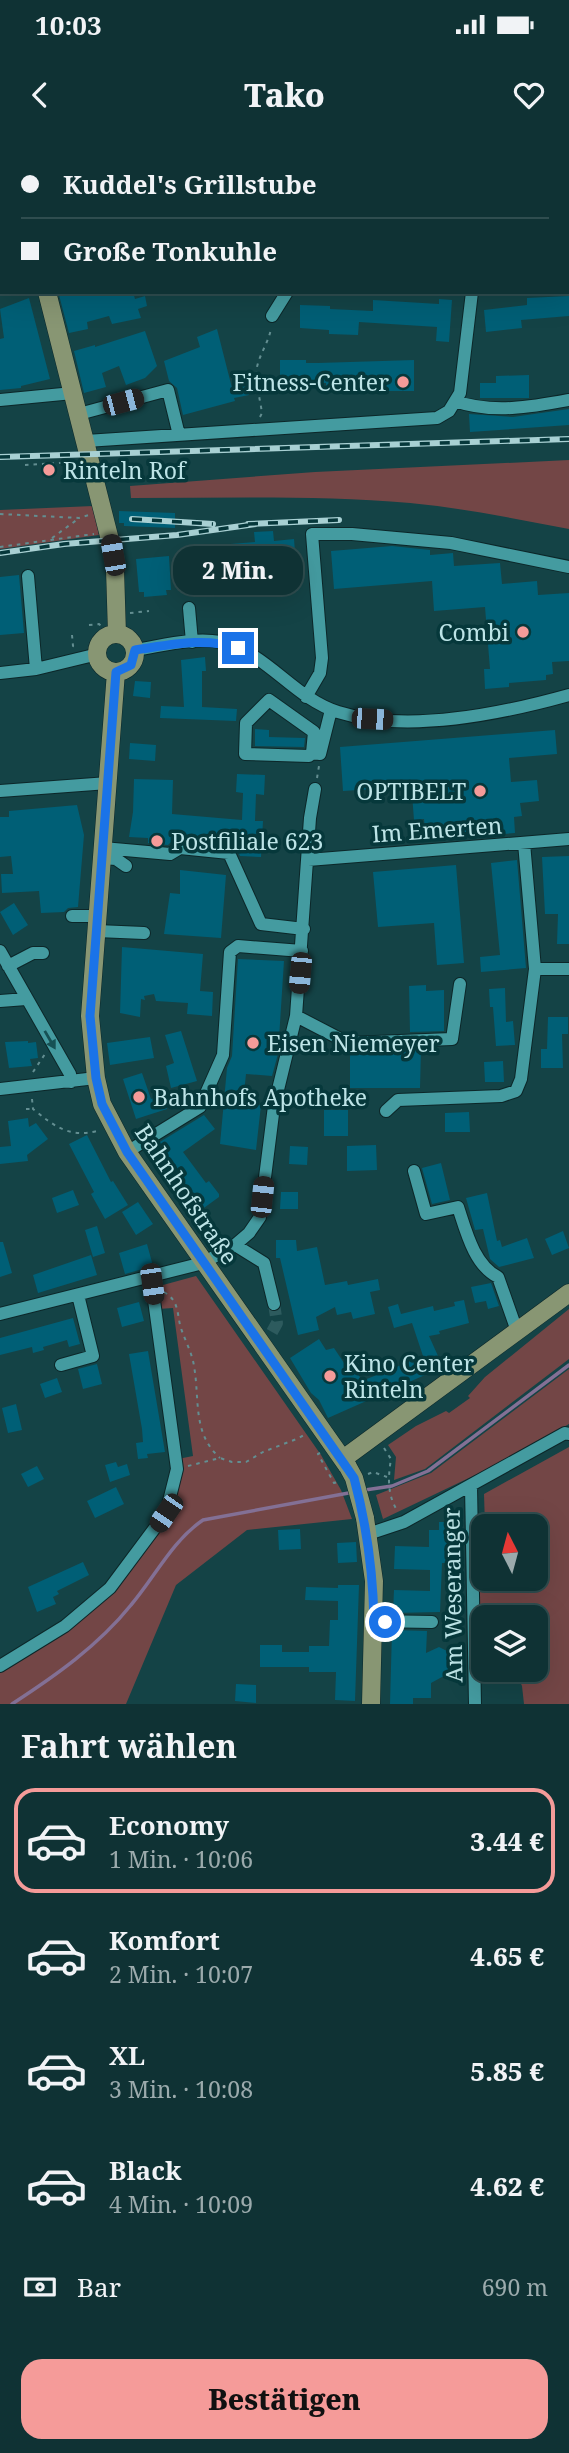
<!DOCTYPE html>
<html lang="de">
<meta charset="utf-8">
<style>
:root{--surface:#0f3234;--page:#1d3e40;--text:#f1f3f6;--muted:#9baaac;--line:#2f4d4f;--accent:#f59b99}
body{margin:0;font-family:"Noto Serif",serif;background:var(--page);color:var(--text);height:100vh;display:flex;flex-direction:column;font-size:26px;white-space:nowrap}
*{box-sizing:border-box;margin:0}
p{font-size:23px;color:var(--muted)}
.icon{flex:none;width:38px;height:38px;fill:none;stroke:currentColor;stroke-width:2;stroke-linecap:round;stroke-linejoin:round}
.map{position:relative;height:1564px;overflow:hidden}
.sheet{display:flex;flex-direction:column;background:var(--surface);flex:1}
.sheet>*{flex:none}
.banner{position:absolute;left:0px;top:0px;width:570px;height:154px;box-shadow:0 7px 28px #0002,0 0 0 2px var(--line);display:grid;align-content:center;height:154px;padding:0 21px;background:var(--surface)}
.needle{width:46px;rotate:354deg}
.fabs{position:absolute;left:471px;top:1374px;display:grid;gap:14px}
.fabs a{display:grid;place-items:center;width:77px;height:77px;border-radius:14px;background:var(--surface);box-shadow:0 7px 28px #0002,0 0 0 2px var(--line);font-size:35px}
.end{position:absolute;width:32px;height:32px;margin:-16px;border:9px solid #1a73e8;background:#fff;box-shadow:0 0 0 4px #fff}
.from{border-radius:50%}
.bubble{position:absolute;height:49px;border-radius:21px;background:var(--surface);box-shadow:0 7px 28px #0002,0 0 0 2px var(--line);font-size:23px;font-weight:800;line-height:49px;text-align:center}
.car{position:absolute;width:21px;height:42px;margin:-21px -10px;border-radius:9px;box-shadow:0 0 5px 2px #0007;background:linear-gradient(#222 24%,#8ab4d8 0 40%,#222 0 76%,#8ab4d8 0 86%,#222 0)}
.banner b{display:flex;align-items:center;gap:24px;height:66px;font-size:26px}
.banner b+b{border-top:2px solid var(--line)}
.banner i{width:18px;height:18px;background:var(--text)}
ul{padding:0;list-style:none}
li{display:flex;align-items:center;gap:21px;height:105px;margin:0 14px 10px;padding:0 7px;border:4px solid transparent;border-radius:21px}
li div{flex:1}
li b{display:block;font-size:26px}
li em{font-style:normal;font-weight:800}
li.selected{border-color:var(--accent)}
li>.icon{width:63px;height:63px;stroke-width:1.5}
h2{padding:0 21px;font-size:32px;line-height:84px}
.pay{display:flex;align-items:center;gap:18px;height:77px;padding:0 21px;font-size:26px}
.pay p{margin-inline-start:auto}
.action{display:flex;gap:14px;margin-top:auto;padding:14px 21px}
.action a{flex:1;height:80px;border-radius:21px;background:var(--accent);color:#111;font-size:28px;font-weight:800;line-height:80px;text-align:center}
.status{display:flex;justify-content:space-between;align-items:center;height:49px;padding:0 35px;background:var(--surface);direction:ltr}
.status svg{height:19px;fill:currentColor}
header{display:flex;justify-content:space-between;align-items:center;height:91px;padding:0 21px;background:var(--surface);font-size:32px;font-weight:800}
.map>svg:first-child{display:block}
.green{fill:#734646}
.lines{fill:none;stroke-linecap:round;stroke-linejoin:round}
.stream{stroke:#837095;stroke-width:3.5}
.building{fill:#005f76}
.minor-tunnel{stroke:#2d5b5e;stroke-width:12;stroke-dasharray:12 6;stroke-linecap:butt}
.minor-casing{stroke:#0c2729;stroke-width:14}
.major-casing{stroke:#0c2729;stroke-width:19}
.path{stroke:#638e91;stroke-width:2;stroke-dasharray:3.5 5;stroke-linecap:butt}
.minor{stroke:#449ba0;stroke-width:12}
.major{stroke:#889673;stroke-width:18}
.rail-casing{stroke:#a8d0d3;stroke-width:6}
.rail{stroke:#06383b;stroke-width:3.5;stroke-dasharray:10;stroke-linecap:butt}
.major-bridge-casing{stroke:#0c2729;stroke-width:19;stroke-linecap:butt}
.major-bridge{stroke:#889673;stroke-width:18}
.oneway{fill:#165154}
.route{stroke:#1a73e8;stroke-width:9}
.poi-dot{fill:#f59b99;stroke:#06383b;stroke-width:2.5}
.labels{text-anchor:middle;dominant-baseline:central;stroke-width:7;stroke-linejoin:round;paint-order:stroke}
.poi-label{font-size:23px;fill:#bde4e7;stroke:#06383b;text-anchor:start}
.street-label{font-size:23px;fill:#bde4e7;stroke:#06383b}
</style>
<div class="status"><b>10:03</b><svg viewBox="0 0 49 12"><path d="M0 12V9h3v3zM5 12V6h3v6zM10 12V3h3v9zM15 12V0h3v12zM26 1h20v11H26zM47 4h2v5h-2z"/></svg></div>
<header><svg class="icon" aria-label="back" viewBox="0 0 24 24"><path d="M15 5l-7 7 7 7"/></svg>Tako<svg class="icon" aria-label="heart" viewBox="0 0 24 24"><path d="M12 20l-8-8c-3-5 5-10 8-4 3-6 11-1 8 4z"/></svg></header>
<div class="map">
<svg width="569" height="1564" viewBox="0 0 569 1564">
<rect width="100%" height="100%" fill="#144346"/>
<path class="green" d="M569 320V389C516 379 463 368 410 363 317 355 224 358 131 358L130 346 315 332Z
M93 366 99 395 0 409V370Z
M196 1136 321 1315 341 1350 352 1379 247 1390 176 1445 126 1564H0V1532L68 1490 169 1375 178 1319 193 1316 173 1168 158 1169 159 1153 163 1145Z
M569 1169V1219L425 1329 394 1340 396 1317 388 1305 416 1286 446 1271 449 1273 470 1258 468 1256 485 1237Z
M569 1229V1284L494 1326 383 1379 376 1355 431 1333Z
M569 1307V1564H524L522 1546 515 1530H536V1477H483V1485L476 1481 475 1449 483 1448 486 1439 536 1438V1386H485L484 1354Z"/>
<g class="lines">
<path class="stream" d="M365 1350 392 1346 428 1331 569 1225
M12 1564C55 1536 98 1506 131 1465 155 1437 172 1401 203 1380L354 1352"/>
</g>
<path class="building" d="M70 152H114L115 156 133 152 135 159 145 156 147 166 138 169 141 178 112 184 109 176 87 182 88 189 69 193 59 155Z
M569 156V176L521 180 522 188 486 192 484 170 527 165V158Z
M29 158 50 239 21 246V248L0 250V199L4 198 0 169Z
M439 159 452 160 449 202 436 201 437 187 359 182 358 195 329 194V190L300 188V165L330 166V169L373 171V160L439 164Z
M217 189 232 248 248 245 249 255 234 258 235 261 183 275 177 248 169 241 164 221 200 207 197 197Z
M145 191 157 226 145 238 126 245 119 226 102 233 106 247 84 253 74 211 95 205V207Z
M280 220H306V223H318L414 220V251H382L381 240H345L344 243H335V247H326V243H306V247L280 248Z
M529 235V258H480V243H496V236Z
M569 269V285L470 292 469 274 513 277Z
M119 371 175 373V388L124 386V383H119Z
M273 391 274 401 294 399 298 451 262 454V446L197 451 194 407 255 402 254 392Z
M392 406 430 410V415L453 413 454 426 500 423 502 444 537 441 538 455 569 453V521L552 522 553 534 546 535V540L509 543V547L485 549 484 529H490L485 467 434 471 432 441 334 449 331 411Z
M169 416 171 450H166L167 455 144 457V452H139L136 419Z
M19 435 24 493 0 495V437Z
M205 517 206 531H202V567L237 569 236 581 160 578 161 566 184 567 181 520Z
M135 541 151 542 150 558 133 556Z
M255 589 269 590V597L305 598 304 607 255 606Z
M555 590 557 614 509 618 511 642 537 640 539 661 520 663 522 676 514 677 515 693 426 700 424 679 414 680 412 654H403V647L343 651 340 607Z
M130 603 156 605 155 621 129 619Z
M237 634 265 635 264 655 256 654 255 681H263L261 717 240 716 234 703 174 699 168 705 148 703V698L129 697 133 672 134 639 173 640 172 674 242 680 243 653 236 652Z
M77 665 84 695 78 767 68 768 64 772 41 773 39 751 2 753 1 734H13L11 716 0 717V677H9V671Z
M569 716V804H557L558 774H545L542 717Z
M517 720 526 828 481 832 480 817 500 815 491 723Z
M456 725 464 823 437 825 434 783 378 787 373 732Z
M180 730 226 735 221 798 164 794 170 753 180 754Z
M14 763 28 785 13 795 0 772Z
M122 807 203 814 200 851 213 852 212 876 187 874 188 863 156 861 154 854 144 856 145 860 141 859 140 877 120 873Z
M238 819 284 821 278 914 272 936 246 934 243 963 261 965 256 1010 220 1004 227 928 232 916Z
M426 845V851L444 850V891L410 892 409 846Z
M505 848 506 882 513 881 515 905 496 906 493 867H490L489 849Z
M548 877H568V894H562L563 928H541V909H547Z
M181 891 197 941 171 948 166 926 174 923 165 895Z
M150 897 154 918 110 925 107 903Z
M28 901V903L36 902 38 918 30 919 32 926 9 928 5 902Z
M410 909H421L420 948H350V912H410Z
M503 921 504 942H485L484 922Z
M142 933 151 959 163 955 167 969 136 979 123 939Z
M324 970H348V996H324Z
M469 972 470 992H445V973Z
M204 975 215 989 183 1012 206 1043 209 1041 219 1054V1057L197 1073 150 1008Z
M28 978 29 987 36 983 48 999 27 1015 28 1021 0 1024V1007L11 1006 8 981Z
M87 995 111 1042 113 1041 128 1065 105 1079 91 1054 94 1052 69 1004Z
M376 1005 377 1030 347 1031V1006Z
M290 1006 308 1007 307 1025 289 1024Z
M441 1023 450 1060 432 1064 422 1028Z
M73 1050 79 1065 57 1073 52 1058Z
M281 1052H298V1069H280Z
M487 1053 497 1101 500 1100 502 1107 527 1098 534 1118 499 1127 490 1119 483 1089 475 1090 466 1058Z
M138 1062 153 1084 136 1095 122 1072Z
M97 1086 105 1113 93 1117 85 1090Z
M563 1091 569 1108 552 1115 545 1099Z
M276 1100H296L297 1111 317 1107 325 1145 347 1141 348 1145 378 1139 380 1150 370 1152 375 1174 353 1179 351 1172 337 1175 335 1167 316 1177 319 1190 298 1195 280 1118H276Z
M0 1102H3L12 1133 0 1137Z
M147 1104 153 1126 125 1134 119 1113Z
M91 1115 97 1135 38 1153 33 1135Z
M491 1143 499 1166 488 1169 486 1161 475 1163 471 1147Z
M464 1160 469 1183 439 1191 440 1194 429 1196 443 1227 328 1278 319 1260 311 1253 290 1218 319 1199 326 1210 334 1208 350 1232 356 1230 362 1241 423 1216 412 1183 394 1188 388 1167 398 1164 401 1174 433 1166 434 1171 455 1166 454 1162Z
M139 1162 144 1181 122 1187 117 1168Z
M73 1178 80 1204 69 1207 67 1200 43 1207 44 1210 33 1213 32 1207 0 1215V1198Z
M148 1211 165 1312 147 1314 148 1318 138 1319 136 1303 143 1302 142 1289 129 1214Z
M97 1224 102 1244 83 1249 78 1229Z
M57 1238 62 1252 45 1258 40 1244Z
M16 1264 22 1290 8 1293 2 1268Z
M116 1322 118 1327 127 1324 130 1335 110 1342 105 1325Z
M37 1326 44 1339 28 1347 21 1334Z
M116 1347 124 1364 95 1378 87 1361Z
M439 1382H456V1390L455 1423H442L440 1472 393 1473 394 1450 430 1451V1430L394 1429 395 1406 429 1407V1390H439Z
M300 1389 301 1409 279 1410 278 1390Z
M356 1402 357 1422 338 1423 337 1403Z
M83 1422 89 1435 57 1451 59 1454 53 1457 56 1464 37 1472 28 1447Z
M338 1445H359L355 1561 335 1560 336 1532H309V1527H260V1505H282V1512H309V1506H329L330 1480H338V1461L305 1460 306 1447 338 1448Z
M392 1490 427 1491 426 1513 439 1507 453 1514V1531L431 1543V1558H413V1564H390Z
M236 1544 256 1545V1563L235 1561Z"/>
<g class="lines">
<path class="minor-tunnel" d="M272 1192 277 1183 274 1164"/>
<g class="minor-casing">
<path id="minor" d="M172 0V2
M466 0V2
M277 2 278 0
M272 176 287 152
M0 260 73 253
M455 261C492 274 532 267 569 260
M79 274 168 250 179 295
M86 301 437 278 449 271 460 253 472 152
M28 436 36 529
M189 468 192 502
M135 510C162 506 193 497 220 502 266 511 293 558 338 572 407 594 501 574 569 555
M0 533 36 529 98 514
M306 557 320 533 322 518 312 394H352L451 403 569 427
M312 613 314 592 269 560 246 583 245 614 309 616 312 613 320 614 331 570
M0 651 108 643
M103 708 170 714 180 708 229 713 261 784 304 789
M102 718 116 719 126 726
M308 720 569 699
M72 776H98
M97 791 144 793
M0 811 70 934 71 942
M8 826 33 813H43
M535 829H569
M0 861 26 859
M296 876 348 903 452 899 460 844
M0 949 96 938
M386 971 398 960 501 956 516 951 521 939 535 829 524 703
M127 1012 200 967 223 915 230 812 238 806 302 811
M414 1031 426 1074 458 1067C466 1091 474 1125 498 1137L517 1191
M235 1105 264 1123 274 1164
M0 1174 203 1123 235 1105 249 1093 260 1077 274 966 296 876 310 678 315 649
M61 1225 93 1216 78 1155
M471 1346 475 1564
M368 1394 404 1382 565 1293 569 1294
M374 1481 432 1482
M0 1526 65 1486 110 1448 166 1373 177 1329 151 1138"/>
</g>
<g class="major-casing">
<path id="major" d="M9 0V2
M47 152 110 400 115 429 117 494
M97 513a19 19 0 1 1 38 0a19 19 0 1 1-38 0Z
M116 532 90 876 96 938 102 964 127 1012 348 1327
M343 1319 569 1153
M365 1378 374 1441 371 1564"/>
</g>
<path class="path" d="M260 277 262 273C260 259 255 241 257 227 260 213 269 202 271 188
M25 325 73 322
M0 374 79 378 89 375
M52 398 78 379
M0 407 94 394
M130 473 149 471
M89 485 99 484 102 487
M72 495 73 506 77 507
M317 638 319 626
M33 932 45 914
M32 959 33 969C54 986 69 998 97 991
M26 969H32
M164 1152C178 1160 177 1171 180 1185 184 1199 192 1212 194 1226 200 1260 192 1293 220 1318
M384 1308 391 1319C388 1337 387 1355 398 1372
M320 1313 318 1314 334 1343 339 1342
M188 1326 220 1318 232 1322H246L263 1312 299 1298 307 1293
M368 1334 373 1332 387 1337"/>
<use href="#minor" class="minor"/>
<use href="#major" class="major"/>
<g class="rail-casing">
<path id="rail" d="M0 317 569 299
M132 379 213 384
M248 384 339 380
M0 413 64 404 177 395 256 384"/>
</g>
<use href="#rail" class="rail"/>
<g class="major-bridge-casing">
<path id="major-bridge" d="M348 1327 354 1338 365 1378"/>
</g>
<use href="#major-bridge" class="major-bridge"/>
</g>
<defs><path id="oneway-solid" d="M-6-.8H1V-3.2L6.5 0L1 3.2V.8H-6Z" transform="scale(1.75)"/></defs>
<use class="oneway" href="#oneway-solid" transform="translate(50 900) rotate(60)"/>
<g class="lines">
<path class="route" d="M238 508C204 497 170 505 135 510L131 525 116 532 90 876 96 938 102 964 127 1012 354 1338C367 1386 373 1431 374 1481L385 1482"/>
</g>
<g class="poi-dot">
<circle cx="403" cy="242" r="7"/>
<circle cx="49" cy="330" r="7"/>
<circle cx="523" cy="492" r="7"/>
<circle cx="480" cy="651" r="7"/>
<circle cx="157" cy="701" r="7"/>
<circle cx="253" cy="903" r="7"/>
<circle cx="139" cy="957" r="7"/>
<circle cx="330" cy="1236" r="7"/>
</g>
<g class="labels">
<g class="poi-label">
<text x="389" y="242" text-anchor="end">Fitness-Center</text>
<text x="63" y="330">Rinteln Rof</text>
<text x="509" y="492" text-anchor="end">Combi</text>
<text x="466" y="651" text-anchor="end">OPTIBELT</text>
<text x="171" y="701">Postfiliale 623</text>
<text x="267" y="903">Eisen Niemeyer</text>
<text x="153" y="957">Bahnhofs Apotheke</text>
<text x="344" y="1223">Kino Center<tspan x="344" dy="26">Rinteln</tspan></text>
</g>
<g class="street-label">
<text transform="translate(437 689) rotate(-4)">Im Emerten</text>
<text transform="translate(187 1054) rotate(56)">Bahnhofstraße</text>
<text transform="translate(452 1455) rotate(-91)">Am Weseranger</text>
</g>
</g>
</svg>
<div class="fabs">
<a><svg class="needle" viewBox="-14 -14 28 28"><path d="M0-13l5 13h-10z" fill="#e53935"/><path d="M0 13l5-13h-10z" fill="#9baaac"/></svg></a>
<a><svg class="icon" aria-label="layers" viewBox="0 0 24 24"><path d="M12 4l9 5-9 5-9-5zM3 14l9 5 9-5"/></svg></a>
</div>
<i class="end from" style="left:385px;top:1482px"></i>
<i class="end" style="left:238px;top:508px"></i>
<div class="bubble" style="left:173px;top:406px;width:130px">2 Min.</div>
<i class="car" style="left:123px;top:262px;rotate:75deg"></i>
<i class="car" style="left:113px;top:415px;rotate:350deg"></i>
<i class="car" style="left:372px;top:579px;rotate:93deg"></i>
<i class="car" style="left:300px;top:833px;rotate:185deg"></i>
<i class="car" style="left:262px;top:1057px;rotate:6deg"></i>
<i class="car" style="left:152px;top:1144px;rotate:172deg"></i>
<i class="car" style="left:166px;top:1373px;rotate:214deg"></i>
<div class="banner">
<b><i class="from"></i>Kuddel's Grillstube</b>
<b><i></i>Große Tonkuhle</b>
</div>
</div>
<section class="sheet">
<h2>Fahrt wählen</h2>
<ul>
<li class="selected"><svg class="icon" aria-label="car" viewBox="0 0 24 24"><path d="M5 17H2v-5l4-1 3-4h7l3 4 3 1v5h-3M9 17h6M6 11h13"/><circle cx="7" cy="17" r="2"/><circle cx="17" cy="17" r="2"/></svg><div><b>Economy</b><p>1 Min. · 10:06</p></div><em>3.44 €</em></li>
<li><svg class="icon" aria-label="car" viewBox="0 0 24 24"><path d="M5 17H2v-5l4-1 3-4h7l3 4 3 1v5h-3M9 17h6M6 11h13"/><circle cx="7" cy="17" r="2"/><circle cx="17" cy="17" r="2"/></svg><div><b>Komfort</b><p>2 Min. · 10:07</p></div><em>4.65 €</em></li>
<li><svg class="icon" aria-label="car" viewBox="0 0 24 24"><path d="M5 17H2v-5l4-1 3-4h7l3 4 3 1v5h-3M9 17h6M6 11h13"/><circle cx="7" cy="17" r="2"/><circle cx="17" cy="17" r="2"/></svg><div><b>XL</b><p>3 Min. · 10:08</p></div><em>5.85 €</em></li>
<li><svg class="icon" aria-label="car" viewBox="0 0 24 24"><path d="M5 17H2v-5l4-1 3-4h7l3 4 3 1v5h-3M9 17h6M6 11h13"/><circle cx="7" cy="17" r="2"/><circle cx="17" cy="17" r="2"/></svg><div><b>Black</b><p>4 Min. · 10:09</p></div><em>4.62 €</em></li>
</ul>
<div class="pay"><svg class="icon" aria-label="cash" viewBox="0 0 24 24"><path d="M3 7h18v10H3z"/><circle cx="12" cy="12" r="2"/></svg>Bar<p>690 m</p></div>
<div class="action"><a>Bestätigen</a></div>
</section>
